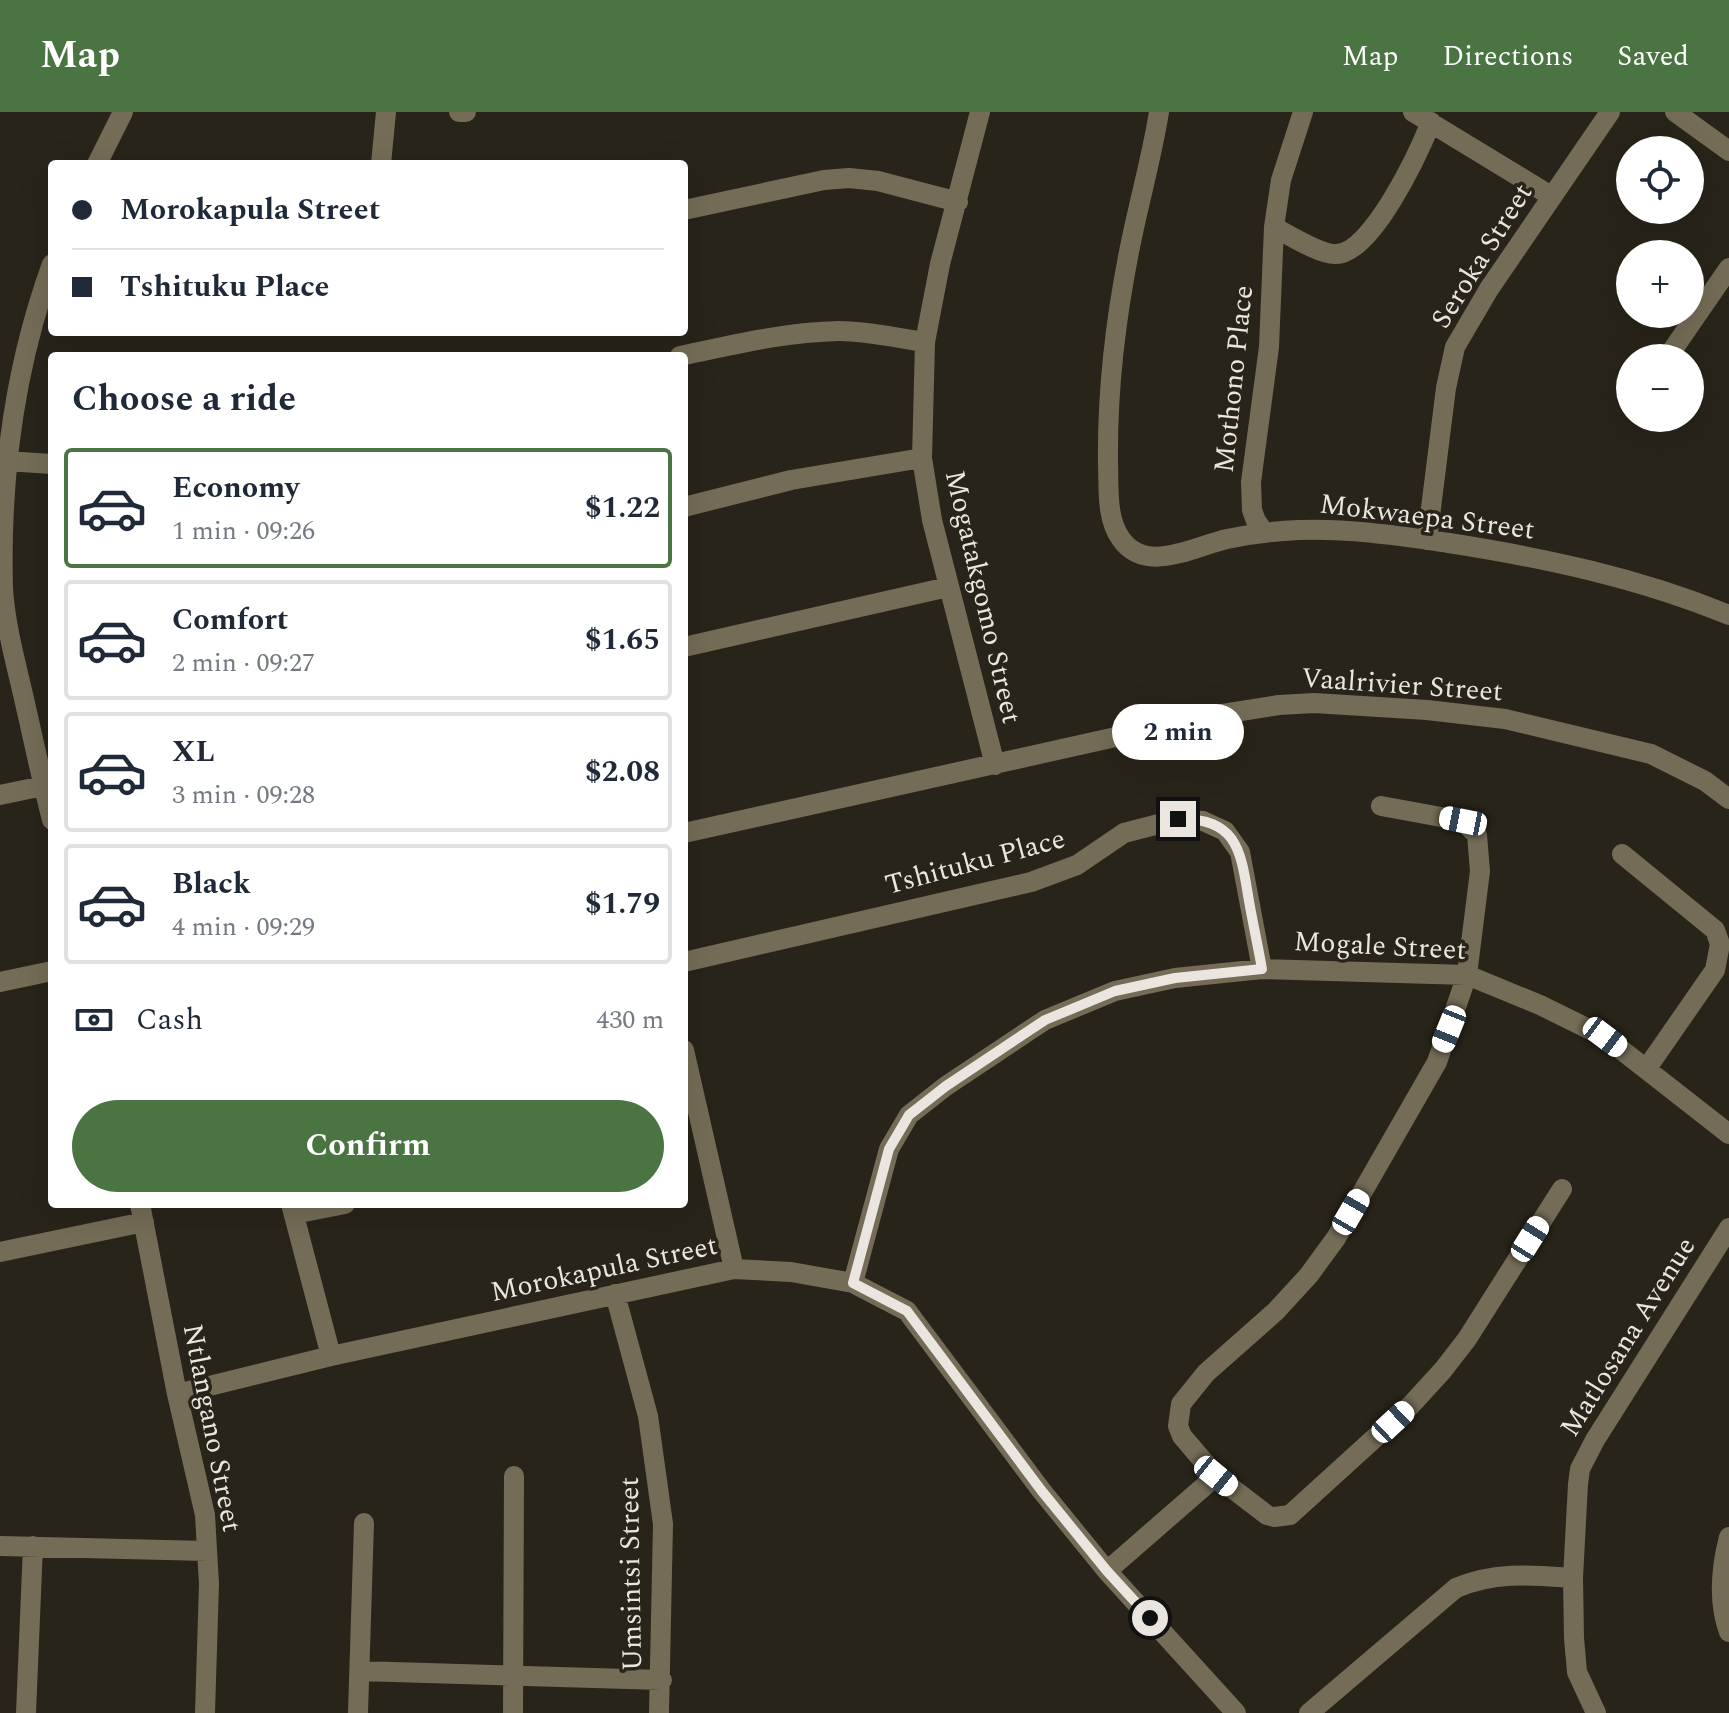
<!DOCTYPE html>
<meta charset="utf-8">
<style>
:root{--surface:#fff;--page:#f6f6f7;--text:#1f2937;--muted:#747a83;--line:#e0e1e3;--accent:#4b7443}
body{margin:0;font-family:Spectral,serif;background:var(--page);color:var(--text);height:100vh;display:flex;flex-direction:column;font-size:30px;white-space:nowrap}
*{box-sizing:border-box;margin:0}
p{font-size:26px;color:var(--muted)}
.icon{flex:none;width:44px;height:44px;fill:none;stroke:currentColor;stroke-width:2;stroke-linecap:round;stroke-linejoin:round}
.map{position:relative;flex:1;overflow:hidden}
.sheet{position:absolute;left:48px;top:240px;width:640px;height:856px;display:flex;flex-direction:column;background:var(--surface);border-radius:8px;box-shadow:0 8px 32px #0002}
.sheet>*{flex:none}
.guide{position:absolute;left:48px;top:48px;width:640px;height:176px;border-radius:8px;box-shadow:0 8px 32px #0002;display:grid;align-content:center;height:176px;padding:0 24px;background:var(--surface)}
.controls{position:absolute;left:1616px;top:24px;display:grid;gap:16px}
.controls a{display:grid;place-items:center;width:88px;height:88px;border-radius:50%;background:var(--surface);box-shadow:0 8px 32px #0002;font-size:40px}
.end{position:absolute;width:36px;height:36px;margin:-18px;border:10px solid #eae6df;background:#111;box-shadow:0 0 0 4px #111}
.from{border-radius:50%}
.bubble{position:absolute;height:56px;border-radius:28px;background:var(--surface);box-shadow:0 8px 32px #0002;font-size:26px;font-weight:700;line-height:56px;text-align:center}
.car{position:absolute;width:24px;height:48px;margin:-24px -12px;border-radius:10px;box-shadow:0 0 6px 2px #0007;background:linear-gradient(#fff 24%,#345 0 40%,#fff 0 76%,#345 0 86%,#fff 0)}
.guide b{display:flex;align-items:center;gap:28px;height:76px;font-size:30px}
.guide b+b{border-top:2px solid var(--line)}
.guide i{width:20px;height:20px;background:var(--text)}
ul{padding:0;list-style:none}
li{display:flex;align-items:center;gap:24px;height:120px;margin:0 16px 12px;padding:0 8px;border:4px solid var(--line);border-radius:8px}
li div{flex:1}
li b{display:block;font-size:30px}
li em{font-style:normal;font-weight:700}
li.on{border-color:var(--accent)}
li>.icon{width:72px;height:72px;stroke-width:1.5}
h2{padding:0 24px;font-size:36px;line-height:96px}
.pay{display:flex;align-items:center;gap:20px;height:88px;padding:0 24px;font-size:30px}
.pay p{margin-inline-start:auto}
.cta{display:flex;gap:16px;margin-top:auto;padding:16px 24px}
.cta a{flex:1;height:92px;border-radius:48px;background:var(--accent);color:#fff;font-size:32px;font-weight:700;line-height:92px;text-align:center}
header{display:flex;align-items:center;gap:48px;box-sizing:border-box;height:112px;padding:0 40px;background:var(--accent);color:#fff}
header strong{font-size:38px}
nav{display:flex;gap:44px;margin-inline-start:auto;font-size:28px}
.map>svg:first-child{display:block}
.lines{fill:none;stroke-linecap:round;stroke-linejoin:round}
.minor{stroke:#746c56;stroke-width:20}
.route{stroke:#eae6df;stroke-width:10}
.labels{text-anchor:middle;dominant-baseline:central;stroke-width:7;stroke-linejoin:round;paint-order:stroke}
.street-label{font-size:28px;fill:#eae6df;stroke:#292419}
</style>
<header>
<strong>Map</strong>
<nav><a>Map</a><a>Directions</a><a>Saved</a></nav>
</header>
<div class="map">
<svg width="1729" height="1601" viewBox="0 0 1729 1601">
<rect width="100%" height="100%" fill="#292419"/>
<g class="lines">
<path class="minor" d="M459 0H466
M980 0 940 152 925 230 922 346 932 408 995 653
M1159 0C1152 44 1140 86 1131 130 1116 203 1107 277 1108 351 1109 377 1106 406 1121 427 1146 463 1195 434 1227 427 1250 422 1276 419 1299 418 1349 416 1400 424 1449 431 1545 446 1639 466 1729 503
M1413 0 1551 84
M1675 0 1729 39
M97 52 123 0
M381 52 386 0
M684 98 824 68 849 66 878 69 958 90
M1274 115C1289 123 1321 143 1336 142 1372 142 1419 40 1431 10
M52 152C15 254 0 366 3 476 5 510 14 544 22 578 32 621 41 665 52 708
M680 244C732 233 785 220 839 219 867 219 897 226 925 230
M1667 246 1729 156
M6 349 52 352
M684 395 791 368 922 346
M1265 421 1256 409 1252 398 1251 370 1269 235 1274 115 1281 68 1303 0
M1427 428 1446 276 1455 235 1489 177 1610 0
M684 535 948 475
M0 683 43 674
M1381 694 1463 709 1477 723 1480 759 1467 863 1437 950 1336 1126 1309 1163 1276 1199 1206 1261 1181 1292 1178 1314 1182 1324 1216 1364 1267 1403 1274 1405 1290 1403 1411 1293 1443 1258 1467 1227 1562 1077
M684 721 1210 604 1279 593 1314 591 1427 598 1505 607 1651 642 1705 669 1729 687
M1622 742 1715 818 1720 832 1715 858 1647 956
M684 850 1031 770 1077 753 1124 721 1178 707 1203 709 1225 719 1240 740 1262 857
M0 870 52 859
M684 938 734 1157
M140 1092 177 1282 205 1403 209 1472 205 1601
M291 1092 331 1244
M294 1102 345 1092
M0 1140 144 1110
M853 1171 889 1037 909 1003 946 974 1045 908 1115 879 1175 866 1262 857 1467 863 1540 893 1605 925 1729 1022
M615 1182 648 1304 663 1412 659 1601
M177 1282 331 1244 734 1157 791 1160 853 1171 907 1199 1041 1378 1107 1459 1236 1601
M1729 1425C1721 1456 1718 1490 1729 1520
M0 1434 207 1439
M1107 1459 1216 1364
M360 1559 662 1568
M26 1601 33 1434
M358 1601 364 1411
M513 1601 514 1364
M1309 1601 1456 1476C1495 1459 1532 1463 1573 1466
M1596 1601 1577 1560 1574 1526 1573 1466 1578 1372 1580 1357 1595 1328 1729 1116"/>
</g>
<g class="lines">
<path class="route" d="M1150 1506 1107 1459 1041 1378 907 1199 853 1171 889 1037 909 1003 946 974 1045 908 1115 879 1175 866 1262 857C1258 834 1253 812 1249 789 1241 742 1239 705 1178 707"/>
</g>
<g class="labels">
<g class="street-label">
<text transform="translate(1482 144) rotate(-58)">Seroka Street</text>
<text transform="translate(1234 267) rotate(-84)">Mothono Place</text>
<text transform="translate(1427 405) rotate(7)">Mokwaepa Street</text>
<text transform="translate(983 485) rotate(77)">Mogatakgomo Street</text>
<text transform="translate(1402 573) rotate(4)">Vaalrivier Street</text>
<text transform="translate(975 750) rotate(-15)">Tshituku Place</text>
<text transform="translate(1380 834) rotate(3)">Mogale Street</text>
<text transform="translate(604 1157) rotate(-12)">Morokapula Street</text>
<text transform="translate(1628 1225) rotate(-58)">Matlosana Avenue</text>
<text transform="translate(212 1316) rotate(79)">Ntlangano Street</text>
<text transform="translate(631 1462) rotate(-91)">Umsintsi Street</text>
</g>
</g>
</svg>
<div class="controls">
<a><svg class="icon" aria-label="locate" viewBox="0 0 24 24"><circle cx="12" cy="12" r="6"/><path d="M12 2v4M12 18v4M2 12h4M18 12h4"/></svg></a>
<a>+</a>
<a>−</a>
</div>
<i class="end from" style="left:1150px;top:1506px"></i>
<i class="end" style="left:1178px;top:707px"></i>
<div class="bubble" style="left:1112px;top:592px;width:132px">2 min</div>
<i class="car" style="left:1463px;top:709px;rotate:281deg"></i>
<i class="car" style="left:1449px;top:917px;rotate:202deg"></i>
<i class="car" style="left:1605px;top:925px;rotate:127deg"></i>
<i class="car" style="left:1351px;top:1100px;rotate:30deg"></i>
<i class="car" style="left:1530px;top:1127px;rotate:32deg"></i>
<i class="car" style="left:1393px;top:1310px;rotate:47deg"></i>
<i class="car" style="left:1216px;top:1364px;rotate:129deg"></i>
<div class="guide">
<b><i class="from"></i>Morokapula Street</b>
<b><i></i>Tshituku Place</b>
</div>
<section class="sheet">
<h2>Choose a ride</h2>
<ul>
<li class="on"><svg class="icon" aria-label="car" viewBox="0 0 24 24"><path d="M5 17H2v-5l4-1 3-4h7l3 4 3 1v5h-3M9 17h6M6 11h13"/><circle cx="7" cy="17" r="2"/><circle cx="17" cy="17" r="2"/></svg><div><b>Economy</b><p>1 min · 09:26</p></div><em>$1.22</em></li>
<li><svg class="icon" aria-label="car" viewBox="0 0 24 24"><path d="M5 17H2v-5l4-1 3-4h7l3 4 3 1v5h-3M9 17h6M6 11h13"/><circle cx="7" cy="17" r="2"/><circle cx="17" cy="17" r="2"/></svg><div><b>Comfort</b><p>2 min · 09:27</p></div><em>$1.65</em></li>
<li><svg class="icon" aria-label="car" viewBox="0 0 24 24"><path d="M5 17H2v-5l4-1 3-4h7l3 4 3 1v5h-3M9 17h6M6 11h13"/><circle cx="7" cy="17" r="2"/><circle cx="17" cy="17" r="2"/></svg><div><b>XL</b><p>3 min · 09:28</p></div><em>$2.08</em></li>
<li><svg class="icon" aria-label="car" viewBox="0 0 24 24"><path d="M5 17H2v-5l4-1 3-4h7l3 4 3 1v5h-3M9 17h6M6 11h13"/><circle cx="7" cy="17" r="2"/><circle cx="17" cy="17" r="2"/></svg><div><b>Black</b><p>4 min · 09:29</p></div><em>$1.79</em></li>
</ul>
<div class="pay"><svg class="icon" aria-label="cash" viewBox="0 0 24 24"><path d="M3 7h18v10H3z"/><circle cx="12" cy="12" r="2"/></svg>Cash<p>430 m</p></div>
<div class="cta"><a>Confirm</a></div>
</section>
</div>
